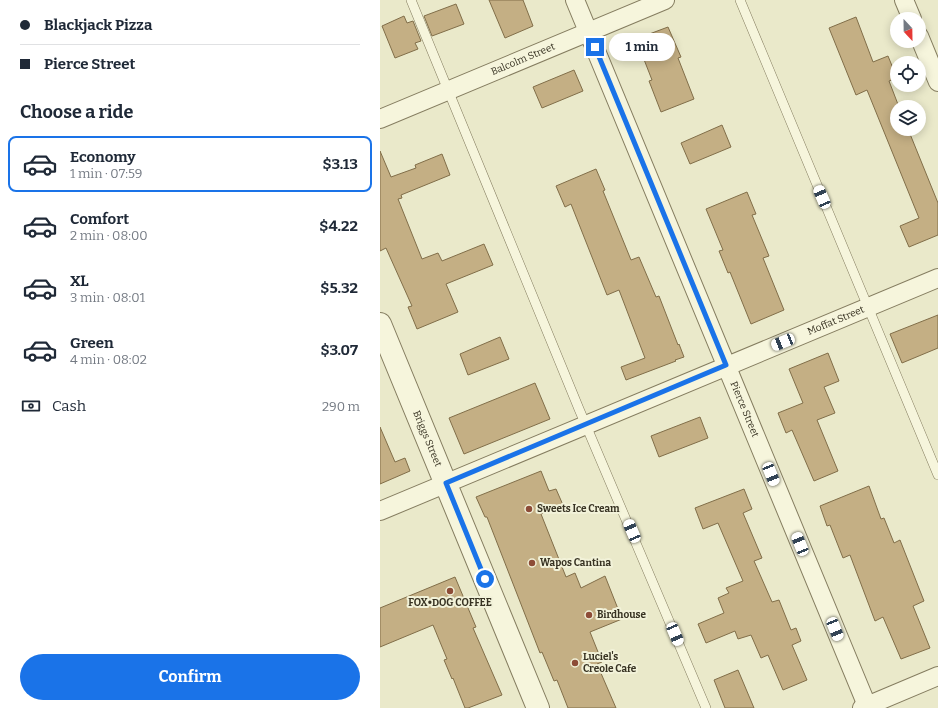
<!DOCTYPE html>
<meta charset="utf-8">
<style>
:root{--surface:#fff;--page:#f2f2f3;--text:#1f2937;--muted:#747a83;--line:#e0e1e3;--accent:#1a73e8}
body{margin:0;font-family:Bitter,serif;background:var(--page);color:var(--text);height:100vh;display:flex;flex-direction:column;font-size:15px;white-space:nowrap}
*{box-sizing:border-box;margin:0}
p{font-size:13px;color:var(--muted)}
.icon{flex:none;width:22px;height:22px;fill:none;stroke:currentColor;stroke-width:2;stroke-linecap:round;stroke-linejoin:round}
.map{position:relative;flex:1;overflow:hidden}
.drawer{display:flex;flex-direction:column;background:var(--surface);width:380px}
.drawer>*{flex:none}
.banner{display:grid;align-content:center;height:88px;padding:0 20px;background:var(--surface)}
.needle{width:26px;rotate:158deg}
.buttons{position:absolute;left:510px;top:12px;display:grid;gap:8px}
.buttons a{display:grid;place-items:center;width:36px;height:36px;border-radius:50%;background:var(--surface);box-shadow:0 2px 10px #0003;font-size:20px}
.end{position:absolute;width:18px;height:18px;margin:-9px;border:5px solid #1a73e8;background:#fff;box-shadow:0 0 0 2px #fff}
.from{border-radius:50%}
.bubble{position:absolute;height:28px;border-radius:14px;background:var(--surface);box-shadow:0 2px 10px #0003;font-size:13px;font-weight:700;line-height:28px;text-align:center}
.car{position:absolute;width:12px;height:24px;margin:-12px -6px;border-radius:5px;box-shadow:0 0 3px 1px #0007;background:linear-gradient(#fff 24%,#345 0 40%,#fff 0 76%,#345 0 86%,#fff 0)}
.banner b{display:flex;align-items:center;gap:14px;height:38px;font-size:15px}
.banner b+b{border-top:1px solid var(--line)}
.banner i{width:10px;height:10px;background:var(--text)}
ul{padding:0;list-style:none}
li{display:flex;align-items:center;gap:12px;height:56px;margin:0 8px 6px;padding:0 12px;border:2px solid transparent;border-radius:8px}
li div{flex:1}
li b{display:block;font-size:15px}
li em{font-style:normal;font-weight:700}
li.current{border-color:var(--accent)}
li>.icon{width:36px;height:36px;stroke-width:1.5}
h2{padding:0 20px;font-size:18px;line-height:48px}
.pay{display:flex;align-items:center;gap:10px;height:44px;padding:0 20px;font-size:15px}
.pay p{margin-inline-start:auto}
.cta{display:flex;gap:8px;margin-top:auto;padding:8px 20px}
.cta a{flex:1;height:46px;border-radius:24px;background:var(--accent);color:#fff;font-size:16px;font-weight:700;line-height:46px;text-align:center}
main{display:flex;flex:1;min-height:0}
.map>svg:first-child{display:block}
.building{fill:#c4af84;stroke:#816e49}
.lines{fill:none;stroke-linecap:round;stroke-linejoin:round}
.service-casing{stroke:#857d60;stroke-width:10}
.minor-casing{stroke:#857d60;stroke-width:20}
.tertiary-casing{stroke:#857d60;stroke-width:24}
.service{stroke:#f6f5dc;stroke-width:9}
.minor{stroke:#f6f5dc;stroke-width:18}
.tertiary{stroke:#f6f5dc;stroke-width:22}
.route{stroke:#1a73e8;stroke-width:5}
.poi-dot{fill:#8d4c37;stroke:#f2f2d9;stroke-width:1.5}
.labels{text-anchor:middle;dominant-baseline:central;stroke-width:4;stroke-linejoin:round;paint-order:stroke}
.street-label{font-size:10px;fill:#373222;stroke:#f2f2d9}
.poi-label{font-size:10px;font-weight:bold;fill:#373222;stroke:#f2f2d9;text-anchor:start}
</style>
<main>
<section class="drawer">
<div class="banner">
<b><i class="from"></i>Blackjack Pizza</b>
<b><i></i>Pierce Street</b>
</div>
<h2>Choose a ride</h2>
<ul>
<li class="current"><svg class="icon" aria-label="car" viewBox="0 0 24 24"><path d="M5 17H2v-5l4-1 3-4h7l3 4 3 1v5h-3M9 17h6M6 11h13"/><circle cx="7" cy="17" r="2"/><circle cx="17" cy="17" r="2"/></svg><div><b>Economy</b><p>1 min · 07:59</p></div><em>$3.13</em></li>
<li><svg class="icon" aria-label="car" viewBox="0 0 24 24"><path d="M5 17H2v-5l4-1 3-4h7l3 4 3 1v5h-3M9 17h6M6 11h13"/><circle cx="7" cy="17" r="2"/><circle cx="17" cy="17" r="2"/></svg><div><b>Comfort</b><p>2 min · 08:00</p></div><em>$4.22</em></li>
<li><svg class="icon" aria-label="car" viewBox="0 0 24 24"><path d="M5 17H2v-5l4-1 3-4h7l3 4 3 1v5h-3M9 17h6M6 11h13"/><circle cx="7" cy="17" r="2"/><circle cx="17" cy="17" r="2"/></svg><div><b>XL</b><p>3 min · 08:01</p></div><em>$5.32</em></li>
<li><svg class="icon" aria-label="car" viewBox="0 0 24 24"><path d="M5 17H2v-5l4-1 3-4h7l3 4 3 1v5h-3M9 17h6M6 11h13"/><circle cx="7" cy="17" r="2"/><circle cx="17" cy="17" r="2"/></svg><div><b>Green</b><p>4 min · 08:02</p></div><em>$3.07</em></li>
</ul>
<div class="pay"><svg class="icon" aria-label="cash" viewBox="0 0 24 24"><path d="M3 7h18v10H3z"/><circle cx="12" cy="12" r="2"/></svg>Cash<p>290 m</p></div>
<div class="cta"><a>Confirm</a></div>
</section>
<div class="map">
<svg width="558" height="708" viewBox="0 0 558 708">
<rect width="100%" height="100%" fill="#eae9ca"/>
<path class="building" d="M109 0H143L153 26 125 38Z
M76 4 84 24 52 36 44 16Z
M24 16 27 23 33 21 41 41 35 43 38 49 15 58 2 26Z
M476 17 493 62 508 56 517 78 509 81 519 107H517V129H528L558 203V235L529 247 520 226 539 218 487 90 476 95 449 28Z
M288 27 301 57 298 58 314 99 281 112 269 81 272 80 256 39Z
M194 70 203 91 162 108 153 87Z
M342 125 351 147 310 164 301 143Z
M0 151 11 177 36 168 35 165 62 154 70 175 21 195 22 198 18 199 42 259 58 253 62 261 104 244 113 265 66 284 78 312 37 329 28 307 32 306 6 248 0 251Z
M216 169 225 190 223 191 251 260 259 257 276 297 279 296 298 345 299 344 304 357 295 360 296 361 246 380 241 367 265 358 239 290 227 295 191 204 185 207 176 186Z
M367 192 376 214 372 215 389 256 383 258 404 310 371 324 350 272 348 273 339 251 343 250 326 209Z
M558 315V348L522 363 510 334Z
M120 337 129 359 88 375 80 354Z
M448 353 459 381 444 387 455 413 437 420 458 471 434 481 412 430 406 433 398 413 423 403 409 369Z
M155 383 170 419 84 454 69 418Z
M320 417 328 438 279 457 271 436Z
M0 427 15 462 25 458 30 471 0 484Z
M161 471 169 491 176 489 183 505 161 514 186 577 195 573 201 588 225 576 242 619 210 632 222 662 217 664 236 708H188L177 680 174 681 162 652 160 653 107 517H105L96 497Z
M489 486 501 519 504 518 514 543 520 540 544 601 533 606 550 648 521 659 503 617 495 621 470 555 463 558 450 525 447 526 440 506Z
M364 489 372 509 363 513 382 558 374 561 392 602 399 600 411 630 416 628 421 641 412 645 427 680 403 690 388 655 381 658 371 635 358 639 355 631 326 643 318 624 344 613 338 598 349 593 346 588 363 581 338 523 323 529 315 508Z
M75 577 96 627 93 628 122 695 88 708H85L73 678 72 679 64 660 67 659 53 625 0 647V608Z
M358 670 374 708H345L334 680Z"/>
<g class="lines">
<g class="service-casing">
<path id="service" d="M31 0 199 409 326 708
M360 0 558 475"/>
</g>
<g class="minor-casing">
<g id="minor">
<path id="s1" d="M195 0 488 708"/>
<path d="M524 0 532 19"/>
<path d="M539 36 558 82"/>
<path id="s2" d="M0 119 285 0"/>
<path id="s3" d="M0 511 558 278"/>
<path d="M482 708 558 676"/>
</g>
</g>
<g class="tertiary-casing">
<g id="tertiary">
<path id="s4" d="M0 324 158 708"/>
</g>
</g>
<use href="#service" class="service"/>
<use href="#minor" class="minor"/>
<use href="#tertiary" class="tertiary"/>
</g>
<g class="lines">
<path class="route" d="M105 579 66 483 346 365 215 47"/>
</g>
<g class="poi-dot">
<circle cx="149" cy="509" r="4"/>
<circle cx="152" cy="563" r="4"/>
<circle cx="70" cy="591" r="4"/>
<circle cx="209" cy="615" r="4"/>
<circle cx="195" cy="663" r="4"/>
</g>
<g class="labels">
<g class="street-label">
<text stroke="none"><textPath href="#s2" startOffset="155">Balcolm Street</textPath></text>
<text stroke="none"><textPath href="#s3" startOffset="494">Moffat Street</textPath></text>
<text stroke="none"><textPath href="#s1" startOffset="443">Pierce Street</textPath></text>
<text stroke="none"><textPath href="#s4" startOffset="124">Briggs Street</textPath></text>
</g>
<g class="poi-label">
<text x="157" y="509">Sweets Ice Cream</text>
<text x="160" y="563">Wapos Cantina</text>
<text x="70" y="603" text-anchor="middle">FOX•DOG COFFEE</text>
<text x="217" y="615">Birdhouse</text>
<text x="203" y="657">Luciel's<tspan x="203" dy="12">Creole Cafe</tspan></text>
</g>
</g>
</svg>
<div class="buttons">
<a><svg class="needle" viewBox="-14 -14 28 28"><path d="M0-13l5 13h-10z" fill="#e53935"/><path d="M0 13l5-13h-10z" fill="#747a83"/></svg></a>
<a><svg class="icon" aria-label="locate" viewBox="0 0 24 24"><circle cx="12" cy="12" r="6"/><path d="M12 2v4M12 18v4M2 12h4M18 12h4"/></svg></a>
<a><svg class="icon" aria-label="layers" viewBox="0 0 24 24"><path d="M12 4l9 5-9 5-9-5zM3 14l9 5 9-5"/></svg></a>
</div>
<i class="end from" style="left:105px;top:579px"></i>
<i class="end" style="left:215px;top:47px"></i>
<div class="bubble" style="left:229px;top:33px;width:66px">1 min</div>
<i class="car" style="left:442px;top:197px;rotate:337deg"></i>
<i class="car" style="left:403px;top:342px;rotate:248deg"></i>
<i class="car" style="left:391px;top:474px;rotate:158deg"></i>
<i class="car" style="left:252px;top:531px;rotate:337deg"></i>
<i class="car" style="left:420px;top:544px;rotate:338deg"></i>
<i class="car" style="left:455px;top:629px;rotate:158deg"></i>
<i class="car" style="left:295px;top:634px;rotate:157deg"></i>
</div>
</main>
